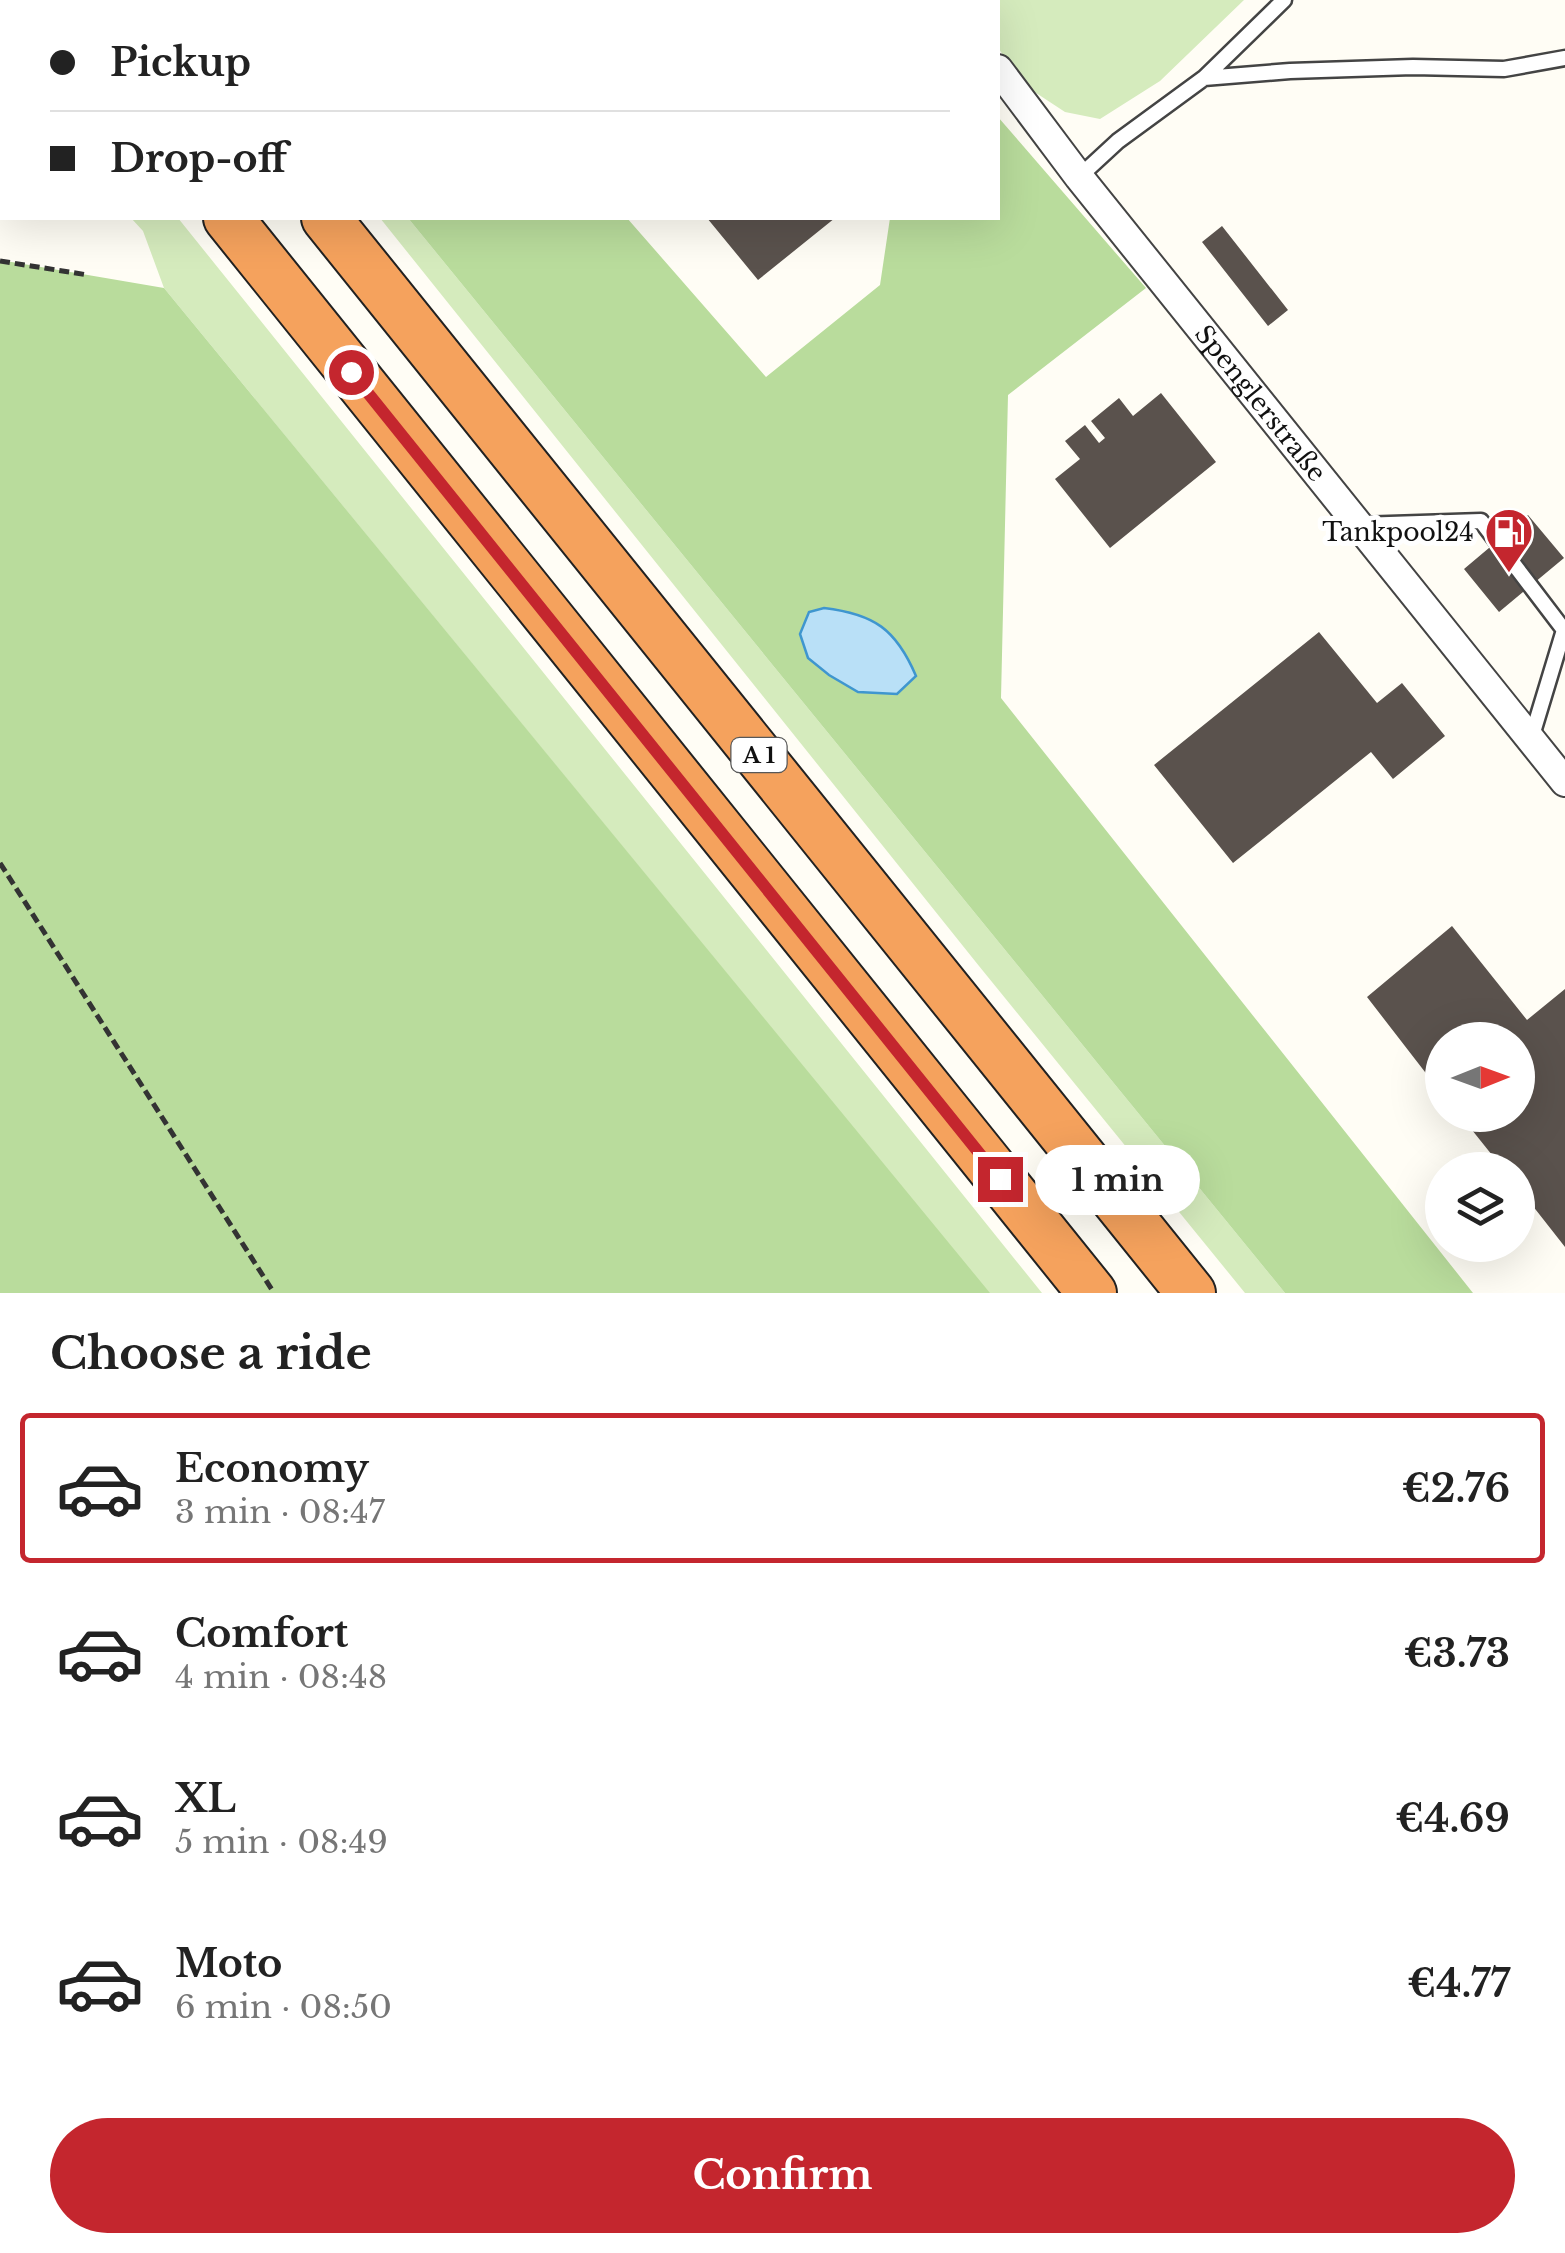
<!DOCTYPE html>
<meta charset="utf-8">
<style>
:root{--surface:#fff;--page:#f2f2f2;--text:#222;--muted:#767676;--line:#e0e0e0;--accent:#c4262e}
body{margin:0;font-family:"Libre Baskerville",serif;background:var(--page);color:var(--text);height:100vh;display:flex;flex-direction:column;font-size:38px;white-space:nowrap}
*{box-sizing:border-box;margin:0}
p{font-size:32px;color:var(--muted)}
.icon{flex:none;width:55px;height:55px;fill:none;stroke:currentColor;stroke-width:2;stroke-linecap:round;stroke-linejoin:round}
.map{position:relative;height:1293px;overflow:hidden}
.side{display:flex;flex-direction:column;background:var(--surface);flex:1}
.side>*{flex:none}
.hud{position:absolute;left:0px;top:0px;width:1000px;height:220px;box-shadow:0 10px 40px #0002;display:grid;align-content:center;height:220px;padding:0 50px;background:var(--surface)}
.needle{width:65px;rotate:89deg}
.buttons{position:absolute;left:1425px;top:1022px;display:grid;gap:20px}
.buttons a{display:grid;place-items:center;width:110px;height:110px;border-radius:50%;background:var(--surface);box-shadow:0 10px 40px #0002;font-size:50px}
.end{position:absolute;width:45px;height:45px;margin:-22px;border:12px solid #c4262e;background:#fff;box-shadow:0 0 0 5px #fff}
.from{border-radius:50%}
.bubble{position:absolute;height:70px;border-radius:35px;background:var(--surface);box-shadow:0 10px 40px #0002;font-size:32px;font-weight:800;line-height:70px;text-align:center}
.hud b{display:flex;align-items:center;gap:35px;height:95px;font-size:38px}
.hud b+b{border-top:2px solid var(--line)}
.hud i{width:25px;height:25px;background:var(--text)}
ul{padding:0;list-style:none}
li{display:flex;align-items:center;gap:30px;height:150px;margin:0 20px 15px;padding:0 30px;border:5px solid transparent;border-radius:10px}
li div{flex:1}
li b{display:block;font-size:38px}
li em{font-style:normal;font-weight:800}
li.active{border-color:var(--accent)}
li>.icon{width:90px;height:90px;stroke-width:1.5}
h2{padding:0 50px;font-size:45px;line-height:120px}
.cta{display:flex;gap:20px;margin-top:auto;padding:20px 50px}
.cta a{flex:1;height:115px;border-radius:60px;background:var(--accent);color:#fff;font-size:40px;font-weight:800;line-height:115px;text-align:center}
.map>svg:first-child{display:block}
.green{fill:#d5ebbd}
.forest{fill:#b9dc9c}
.water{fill:#b9e0f7;stroke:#3f96cf;stroke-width:2.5}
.building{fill:#5a524d}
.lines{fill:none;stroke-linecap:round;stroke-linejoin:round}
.service-casing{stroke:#444;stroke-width:19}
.minor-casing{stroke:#444;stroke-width:32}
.motorway-casing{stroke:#222;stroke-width:52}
.path{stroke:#333;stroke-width:5;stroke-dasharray:10 5;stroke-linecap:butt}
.service{stroke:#fff;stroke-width:14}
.minor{stroke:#fff;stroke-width:28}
.motorway{stroke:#f5a25d;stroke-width:48}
.route{stroke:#c4262e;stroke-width:12}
.labels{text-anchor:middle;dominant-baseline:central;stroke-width:10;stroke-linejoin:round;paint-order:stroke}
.shield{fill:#fff;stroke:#585858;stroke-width:2.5}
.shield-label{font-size:22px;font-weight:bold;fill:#111}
.street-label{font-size:25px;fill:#111;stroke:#fff}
.poi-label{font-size:25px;fill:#111;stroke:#fff;text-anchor:end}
</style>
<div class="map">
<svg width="1565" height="1293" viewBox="0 0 1565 1293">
<rect width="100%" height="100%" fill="#fffdf5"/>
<path class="green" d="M961 0H1244L1160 81 1100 119 1065 112 1027 87 998 48V2H963Z
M131 218H178L1042 1293H989L164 288 143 231Z
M380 218H408L1285 1293H1245L979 966Z"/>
<path class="forest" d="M998 117 1146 288 1008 395 1001 698 1473 1293H1285L408 218H627L766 377 880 285 890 218H998Z
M0 260 164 288 990 1293H0Z"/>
<path class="water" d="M824 608C874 614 896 629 916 676L897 694 858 692 829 675 808 658 800 634 809 612Z"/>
<path class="building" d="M707 218H835L758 280Z
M1222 226 1288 310 1268 326 1202 242Z
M1161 393 1216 462 1110 548 1055 479 1080 459 1065 441 1085 425 1099 443 1105 438 1091 421 1119 398 1133 416Z
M1528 515 1564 558 1499 612 1464 569Z
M1319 632 1377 703 1402 683 1445 736 1393 779 1371 752 1233 863 1154 765Z
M1452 926 1527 1020 1565 989V1247L1518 1187V1170H1504L1460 1115H1518V1040H1442V1094L1367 997Z"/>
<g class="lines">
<g class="service-casing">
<path id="service" d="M546 2 549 0
M778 2 781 0
M1204 78 1284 0
M1079 177 1118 141 1204 78 1290 71 1413 67 1504 69 1565 58
M1359 525 1481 521 1564 630 1531 739"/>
</g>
<g class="minor-casing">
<g id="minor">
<path d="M943 0 945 2"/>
<path id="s1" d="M998 69 1079 177 1565 782"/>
</g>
</g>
<g class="motorway-casing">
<path id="motorway" d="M53 0 55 2
M152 0 154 2
M228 218 1092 1293
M326 218 1191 1293"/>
</g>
<path class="path" d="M0 261 88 275
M0 863 274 1293"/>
<use href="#service" class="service"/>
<use href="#minor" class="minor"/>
<use href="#motorway" class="motorway"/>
</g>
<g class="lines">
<path class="route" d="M351 372 1000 1179"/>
</g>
<defs>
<g id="fuel-pin" transform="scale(2.5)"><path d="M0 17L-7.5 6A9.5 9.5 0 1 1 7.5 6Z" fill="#c4262e" stroke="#fff"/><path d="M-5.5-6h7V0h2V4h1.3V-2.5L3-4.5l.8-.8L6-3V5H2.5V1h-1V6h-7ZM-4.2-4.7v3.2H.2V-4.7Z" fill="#fff"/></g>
</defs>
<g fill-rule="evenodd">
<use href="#fuel-pin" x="1509" y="532"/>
</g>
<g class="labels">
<rect class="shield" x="731.5" y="738" width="55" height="34" rx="8"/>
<g class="shield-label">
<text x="759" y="755">A 1</text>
</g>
<g class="street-label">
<text stroke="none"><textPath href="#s1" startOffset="425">Spenglerstraße</textPath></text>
</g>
<g class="poi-label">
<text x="1474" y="532">Tankpool24</text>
</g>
</g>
</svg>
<div class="buttons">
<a><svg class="needle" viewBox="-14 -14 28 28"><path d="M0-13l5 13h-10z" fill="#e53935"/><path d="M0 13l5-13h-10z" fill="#767676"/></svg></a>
<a><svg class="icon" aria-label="layers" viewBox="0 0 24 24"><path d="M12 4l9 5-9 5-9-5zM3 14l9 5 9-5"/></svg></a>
</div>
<i class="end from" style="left:351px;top:372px"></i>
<i class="end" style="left:1000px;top:1179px"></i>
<div class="bubble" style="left:1035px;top:1145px;width:165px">1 min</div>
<div class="hud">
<b><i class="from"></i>Pickup</b>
<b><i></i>Drop-off</b>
</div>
</div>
<section class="side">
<h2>Choose a ride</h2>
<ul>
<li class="active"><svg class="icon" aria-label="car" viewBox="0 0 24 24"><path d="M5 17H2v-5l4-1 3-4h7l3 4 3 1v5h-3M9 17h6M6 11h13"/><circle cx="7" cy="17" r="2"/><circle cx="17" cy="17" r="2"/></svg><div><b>Economy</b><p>3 min · 08:47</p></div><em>€2.76</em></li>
<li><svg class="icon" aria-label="car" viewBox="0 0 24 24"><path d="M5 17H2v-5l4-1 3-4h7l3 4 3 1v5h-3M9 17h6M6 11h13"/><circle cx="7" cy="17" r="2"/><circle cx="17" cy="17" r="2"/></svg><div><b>Comfort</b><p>4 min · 08:48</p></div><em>€3.73</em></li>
<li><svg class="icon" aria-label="car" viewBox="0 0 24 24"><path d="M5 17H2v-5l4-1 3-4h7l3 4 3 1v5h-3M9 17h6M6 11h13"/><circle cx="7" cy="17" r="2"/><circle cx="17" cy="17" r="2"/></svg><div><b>XL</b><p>5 min · 08:49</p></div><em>€4.69</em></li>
<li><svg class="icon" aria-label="car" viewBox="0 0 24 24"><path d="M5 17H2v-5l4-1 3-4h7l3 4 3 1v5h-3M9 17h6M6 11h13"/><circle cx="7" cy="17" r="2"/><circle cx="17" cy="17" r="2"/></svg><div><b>Moto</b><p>6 min · 08:50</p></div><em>€4.77</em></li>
</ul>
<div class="cta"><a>Confirm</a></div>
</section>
